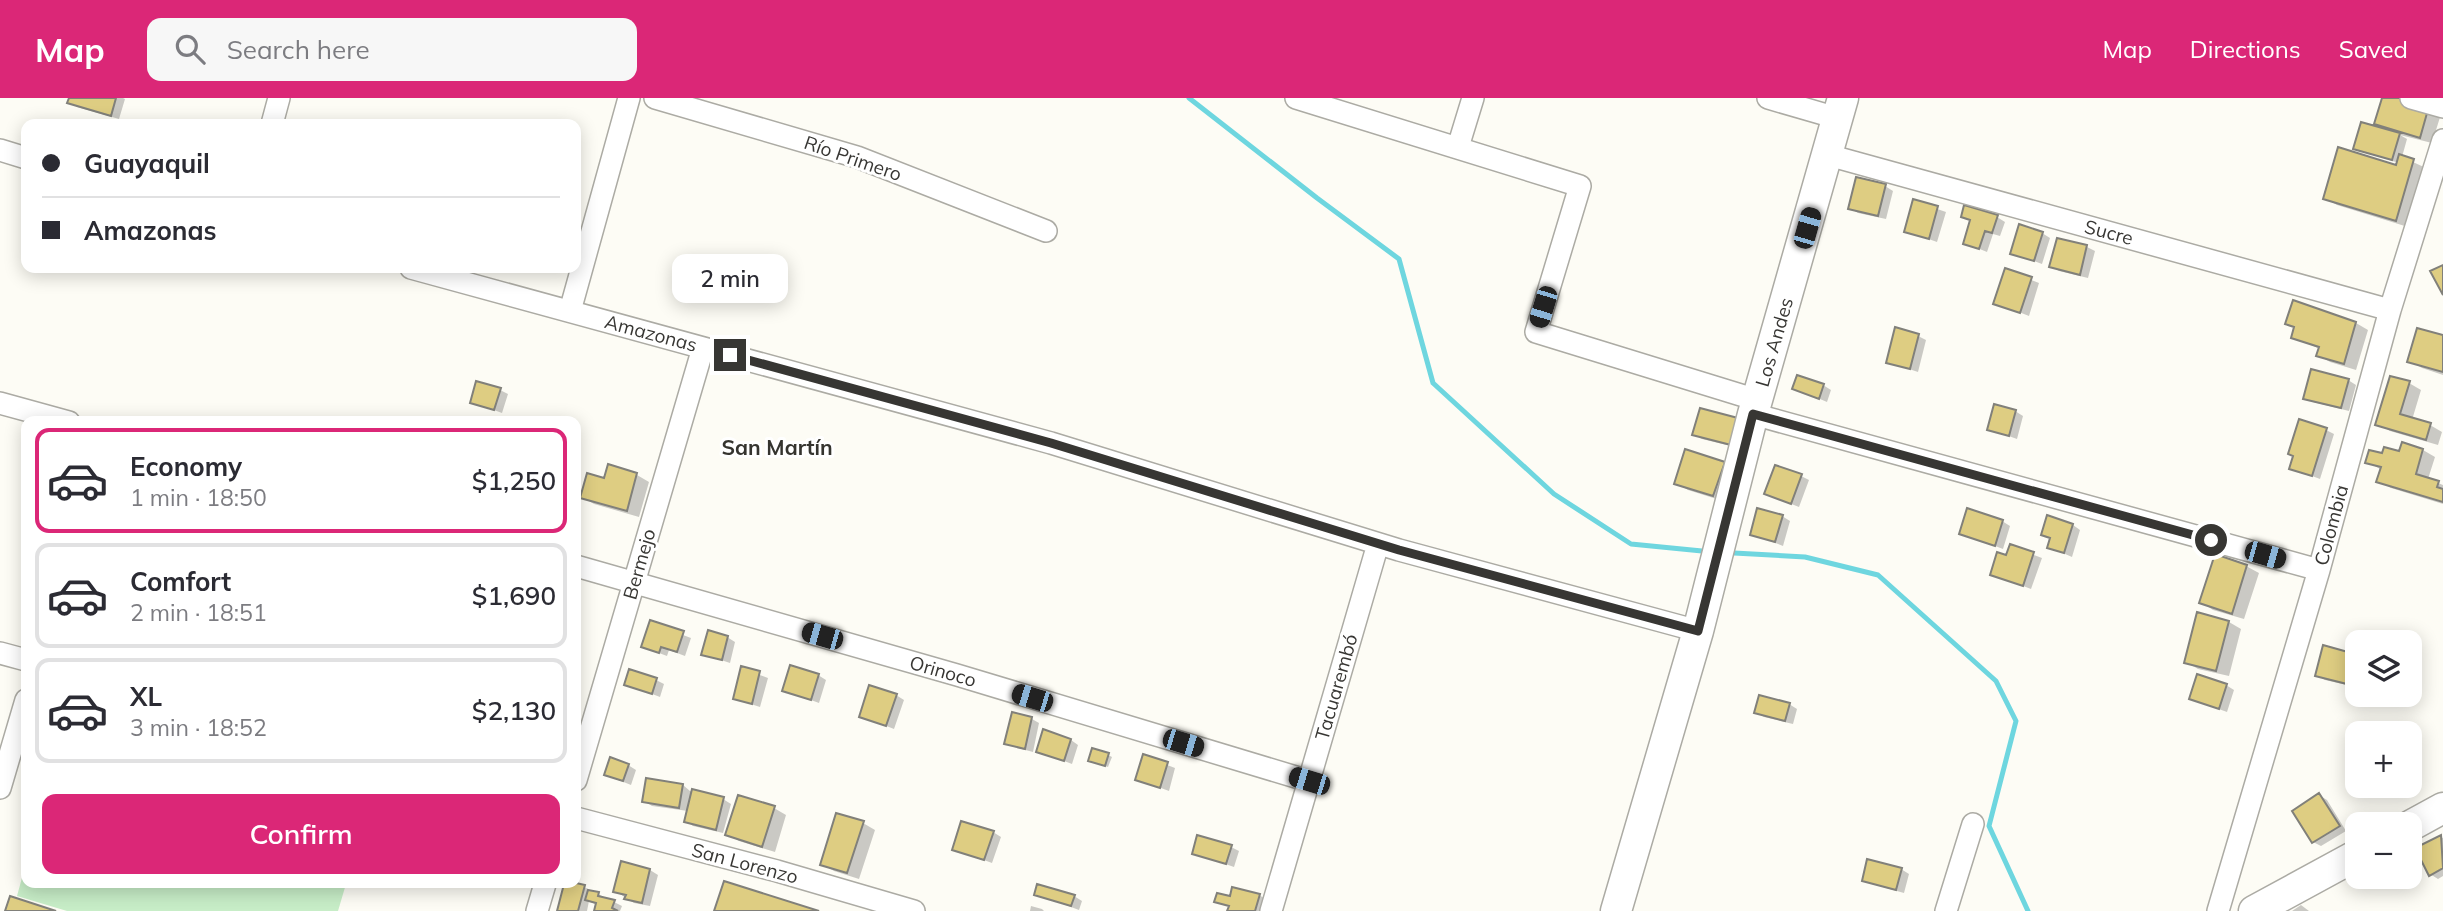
<!DOCTYPE html>
<meta charset="utf-8">
<style>
:root{--surface:#fff;--page:#f7f7f7;--text:#2b2b33;--muted:#7c7c81;--line:#e1e1e2;--accent:#db2777}
body{margin:0;font-family:Mulish,sans-serif;background:var(--page);color:var(--text);height:100vh;display:flex;flex-direction:column;font-size:26px;white-space:nowrap}
*{box-sizing:border-box;margin:0}
p{font-size:23px;color:var(--muted)}
.icon{flex:none;width:38px;height:38px;fill:none;stroke:currentColor;stroke-width:2;stroke-linecap:round;stroke-linejoin:round}
.map{position:relative;flex:1;overflow:hidden}
.panel{position:absolute;left:21px;top:318px;width:560px;height:472px;display:flex;flex-direction:column;background:var(--surface);border-radius:14px;box-shadow:0 4px 18px #0003}
.panel>*{flex:none}
.guide{position:absolute;left:21px;top:21px;width:560px;height:154px;border-radius:14px;box-shadow:0 4px 18px #0003;display:grid;align-content:center;height:154px;padding:0 21px;background:var(--surface)}
.fabs{position:absolute;left:2345px;top:532px;display:grid;gap:14px}
.fabs a{display:grid;place-items:center;width:77px;height:77px;border-radius:14px;background:var(--surface);box-shadow:0 4px 18px #0003;font-size:35px}
.end{position:absolute;width:32px;height:32px;margin:-16px;border:9px solid #373633;background:#fff;box-shadow:0 0 0 4px #fff}
.from{border-radius:50%}
.bubble{position:absolute;height:49px;border-radius:14px;background:var(--surface);box-shadow:0 4px 18px #0003;font-size:23px;font-weight:600;line-height:49px;text-align:center}
.car{position:absolute;width:21px;height:42px;margin:-21px -10px;border-radius:9px;box-shadow:0 0 5px 2px #0007;background:linear-gradient(#222 24%,#8ab4d8 0 40%,#222 0 76%,#8ab4d8 0 86%,#222 0)}
.guide b{display:flex;align-items:center;gap:24px;height:66px;font-size:26px}
.guide b+b{border-top:2px solid var(--line)}
.guide i{width:18px;height:18px;background:var(--text)}
ul{padding:12px 0 0;list-style:none}
li{display:flex;align-items:center;gap:21px;height:105px;margin:0 14px 10px;padding:0 7px;border:4px solid var(--line);border-radius:14px}
li div{flex:1}
li b{display:block;font-size:26px}
li em{font-style:normal;font-weight:600}
li.on{border-color:var(--accent)}
li>.icon{width:63px;height:63px;stroke-width:1.5}
.cta{display:flex;gap:14px;margin-top:auto;padding:14px 21px}
.cta a{flex:1;height:80px;border-radius:14px;background:var(--accent);color:#fff;font-size:28px;font-weight:600;line-height:80px;text-align:center}
header{display:flex;align-items:center;gap:42px;box-sizing:border-box;height:98px;padding:0 35px;background:var(--accent);color:#fff}
header strong{font-size:33px}
nav{display:flex;gap:38px;margin-inline-start:auto;font-size:24px}
.search{width:490px;height:63px;background:var(--page);display:flex;align-items:center;gap:18px;box-sizing:border-box;padding:0 24px;border-radius:14px;color:var(--muted);font-size:26px}
.map>svg:first-child{display:block}
.green{fill:#c7edc7}
.shadow{fill:#0003}
.lines{fill:none;stroke-linecap:round;stroke-linejoin:round}
.stream{stroke:#6ed6df;stroke-width:5}
.building{fill:#decd82;stroke:#81807a;stroke-width:2}
.street-casing{stroke:#acaba4;stroke-width:24}
.secondary-casing{stroke:#acaba4;stroke-width:33}
.street{stroke:#fff;stroke-width:21}
.secondary{stroke:#fff;stroke-width:30}
.route{stroke:#373633;stroke-width:9}
.labels{text-anchor:middle;dominant-baseline:central;stroke-width:6;stroke-linejoin:round;paint-order:stroke}
.street-label{font-size:19px;fill:#373633;stroke:#fff}
.neighbourhood-label{font-size:21px;font-weight:bold;fill:#35342f;stroke:#fff}
</style>
<header>
<strong>Map</strong>
<div class="search"><svg class="icon" aria-label="search" viewBox="0 0 24 24"><circle cx="10" cy="10" r="6"/><path d="M15 15l6 6"/></svg>Search here</div>
<nav><a>Map</a><a>Directions</a><a>Saved</a></nav>
</header>
<div class="map">
<svg width="2443" height="813" viewBox="0 0 2443 813">
<rect width="100%" height="100%" fill="#fdfcf5"/>
<path class="green" d="M26 765V786H346L338 813H67L17 798Z"/>
<path class="shadow" d="M71 0H123L125 1 119 21 77 9 70 4Z
M2384 0H2398L2441 16 2432 45 2400 37 2407 41 2402 59 2426 70 2408 129 2337 107 2325 100 2397 69 2399 65 2363 54 2355 50 2389 32 2376 25Z
M1885 88 1893 93 1886 121 1858 115 1850 110Z
M1914 103 1946 114 1937 144 1906 133Z
M1963 118 1997 119 2005 124 2000 138 1993 136 1987 154 1965 145 1971 123Z
M2042 135 2050 140 2042 166 2012 155Z
M2058 142 2087 149 2095 153 2088 180 2059 173 2051 168Z
M2006 172 2039 185 2029 218 1996 205Z
M2356 225 2368 232 2356 272 2330 264 2318 257 2320 251 2293 239 2296 230 2287 226Z
M1918 238 1926 242 1918 274 1888 264Z
M2443 239V277L2422 270 2409 263Z
M2348 282 2356 287 2349 313 2313 304 2305 300Z
M2409 285 2421 292 2412 322 2430 327 2442 334 2438 347 2390 333 2378 326Z
M1823 287 1831 292 1827 304 1794 290Z
M500 292 508 296 502 315 472 304Z
M2015 313 2023 318 2017 341 1989 331Z
M1737 321 1739 350 1702 341 1694 336Z
M2326 332 2334 336 2320 381 2291 370 2295 358Z
M2423 352 2435 359 2428 381 2443 387V406L2391 390 2378 383 2382 372 2367 364 2383 358Z
M1724 365 1736 372 1726 404 1688 392 1676 385Z
M609 369 637 377 649 384 639 419 594 406 582 399 605 382Z
M1801 378 1809 382 1799 409 1766 396Z
M1782 418 1790 423 1783 448 1752 436Z
M2002 423 2010 428 2003 451 1961 435Z
M2073 427 2080 432 2072 459 2049 449 2052 441 2043 436Z
M2011 448 2042 460 2031 491 1992 476 2007 459Z
M2246 468 2259 475 2244 521 2213 512 2201 504Z
M2229 524 2241 531 2229 578 2198 571 2186 564Z
M651 525 691 540 685 558 669 552 667 558 643 549Z
M727 539 735 544 730 565 703 556Z
M2355 557 2357 559 2355 589 2325 582 2317 577Z
M743 571 768 580 760 609 735 601Z
M818 577 826 582 819 605 784 592Z
M656 582 664 586 660 599 626 586Z
M2226 587 2234 592 2227 614 2191 601Z
M896 597 904 602 894 631 861 618Z
M1789 606 1797 611 1793 626 1764 619 1756 614Z
M1013 617 1032 621 1039 625 1033 654 1014 649 1006 645Z
M1071 642 1078 647 1072 666 1038 653Z
M1108 657 1112 659 1108 669 1093 664Z
M1144 658 1175 670 1169 693 1137 681Z
M628 667 636 672 631 687 606 677Z
M683 687 690 693 723 701 731 706 723 735 693 728 686 723 688 713 652 708 644 703Z
M2319 697 2327 702 2346 733 2321 748 2313 744Z
M774 710 786 717 775 754 739 743 727 736Z
M863 725 875 732 859 781 834 773 822 766Z
M993 734 1001 739 992 765 954 751Z
M2441 739 2443 740V778L2438 781 2430 776Z
M1231 749 1239 753 1234 769 1194 755Z
M622 765 650 772 658 777 650 808 634 805 615 793Z
M1901 771 1909 776 1904 795 1872 786 1864 782Z
M565 786 584 789 622 808 620 813H596L597 807 589 803 587 813H558Z
M1036 796 1074 798 1082 803 1079 812Z
M1259 797 1267 802 1264 813H1229L1230 809 1216 804Z
M2301 807 2309 813H2292Z
M1031 808 1042 811 1044 813H1030Z"/>
<g class="lines">
<path class="stream" d="M1189 0 1317 100 1399 161 1433 285 1554 396 1631 446 1702 453
M1734 455 1805 459 1878 477 1996 583 2016 623 1989 728 2028 813"/>
</g>
<path class="building" d="M69 0H116L111 18 67 5Z
M2382 0H2404L2429 8 2420 40 2374 26Z
M2361 24 2400 35 2392 62 2353 51Z
M2338 49 2396 67 2399 56 2414 61 2396 123 2323 101Z
M1856 79 1886 86 1878 118 1848 111Z
M1913 101 1938 108 1929 141 1904 134Z
M1964 107 1998 117 1992 135 1985 133 1979 151 1963 146 1970 122 1961 119Z
M2019 126 2043 134 2034 163 2010 156Z
M2057 140 2087 147 2080 177 2049 169Z
M2443 167V197L2430 173Z
M2005 170 2032 179 2020 215 1993 206Z
M2293 202 2356 224 2344 266 2316 258 2319 249 2291 240 2294 229 2285 226Z
M1895 229 1919 236 1910 271 1886 265Z
M2417 230 2443 237V274L2407 264Z
M2311 271 2349 281 2341 310 2303 301Z
M1797 277 1824 286 1819 301 1792 291Z
M2390 278 2410 283 2400 316 2431 325 2426 342 2375 327Z
M476 283 501 290 494 312 470 305Z
M1994 306 2016 312 2009 338 1987 332Z
M1700 310 1738 320 1731 347 1692 337Z
M2299 321 2327 330 2312 378 2289 371 2293 358 2288 356Z
M2402 344 2423 351 2416 376 2439 383 2437 389 2443 391V404L2376 384 2381 369 2365 365 2369 352 2382 355 2384 349 2399 353Z
M1685 351 1725 364 1713 398 1674 386Z
M608 366 637 375 627 413 580 400 587 375 604 380Z
M1775 367 1802 376 1791 406 1764 396Z
M1757 410 1783 417 1775 444 1750 437Z
M1967 410 2003 422 1995 448 1959 436Z
M2047 417 2073 426 2064 455 2047 450 2050 440 2041 437Z
M2010 446 2034 454 2023 488 1990 477 1997 454 2006 457Z
M2215 456 2247 467 2232 516 2199 505Z
M2197 514 2229 523 2216 573 2184 565Z
M650 522 684 533 677 554 661 549 659 555 641 549Z
M708 532 728 538 722 562 701 557Z
M2323 547 2355 556 2347 586 2315 578Z
M790 567 819 576 811 602 782 593Z
M741 568 760 573 752 606 733 601Z
M629 571 657 580 652 596 624 587Z
M2197 576 2227 586 2219 611 2189 601Z
M869 587 897 596 886 628 859 619Z
M1759 597 1790 605 1785 623 1754 615Z
M1012 614 1032 619 1025 651 1004 646Z
M1043 631 1071 641 1064 663 1036 654Z
M1092 650 1109 655 1105 668 1088 663Z
M1143 656 1168 664 1160 690 1135 682Z
M610 659 629 666 623 683 604 677Z
M646 680 683 686 679 710 642 704Z
M692 691 724 699 716 732 684 724Z
M2319 695 2340 728 2312 745 2292 713Z
M738 697 775 708 762 749 725 737Z
M836 715 864 723 847 775 820 767Z
M961 723 994 733 984 762 952 752Z
M1197 737 1232 747 1226 766 1192 756Z
M2441 737 2443 770 2429 778 2415 750Z
M1867 761 1902 770 1896 792 1862 783Z
M621 763 650 771 642 805 624 801 626 797 613 794Z
M724 783 819 813H714Z
M576 785 585 787 578 813H557L564 786Z
M1037 786 1075 797 1071 808 1034 797Z
M1232 789 1260 796 1255 813H1227L1229 808 1214 804 1217 795 1230 798Z
M588 792 599 794 598 798 615 802 612 810 618 813H594L596 805 585 802Z
M10 798 56 813H5Z"/>
<g class="lines">
<g class="street-casing">
<path id="street" d="M655 0 857 59 1046 133
M1296 0 1580 88 1536 234 1757 302
M1768 0 1837 20
M2411 0 2443 9
M272 26 279 0
M1458 49 1473 0
M0 52 26 60
M1828 57 2390 212
M411 170 1051 345 1399 452 1698 533
M570 213 629 0
M0 305 69 324
M1753 316 2319 472
M576 468 957 577 1309 683
M0 555 26 562
M576 682 703 250
M0 690 26 602
M576 720 777 773 914 813
M537 813 545 786
M1271 813 1378 446
M1946 813 1973 726
M2218 813 2319 472 2390 212 2443 42"/>
</g>
<g class="secondary-casing">
<path id="secondary" d="M2410 728 2443 710
M1616 813 1698 533 1753 316 1843 0
M2254 813 2357 757"/>
</g>
<use href="#street" class="street"/>
<use href="#secondary" class="secondary"/>
</g>
<g class="lines">
<path class="route" d="M730 257 1051 345 1399 452 1698 533 1753 316 2211 442"/>
</g>
<g class="labels">
<g class="street-label">
<text transform="translate(853 60) rotate(19)">Río Primero</text>
<text transform="translate(2109 134) rotate(15)">Sucre</text>
<text transform="translate(651 235) rotate(15)">Amazonas</text>
<text transform="translate(1774 244) rotate(-74)">Los Andes</text>
<text transform="translate(2331 427) rotate(-75)">Colombia</text>
<text transform="translate(639 466) rotate(-74)">Bermejo</text>
<text transform="translate(943 573) rotate(16)">Orinoco</text>
<text transform="translate(1336 589) rotate(-74)">Tacuarembó</text>
<text transform="translate(745 765) rotate(15)">San Lorenzo</text>
</g>
<g class="neighbourhood-label">
<text x="777" y="349">San Martín</text>
</g>
</g>
</svg>
<div class="fabs">
<a><svg class="icon" aria-label="layers" viewBox="0 0 24 24"><path d="M12 4l9 5-9 5-9-5zM3 14l9 5 9-5"/></svg></a>
<a>+</a>
<a>−</a>
</div>
<i class="end from" style="left:2211px;top:442px"></i>
<i class="end" style="left:730px;top:257px"></i>
<div class="bubble" style="left:672px;top:156px;width:116px">2 min</div>
<i class="car" style="left:1807px;top:130px;rotate:16deg"></i>
<i class="car" style="left:1543px;top:209px;rotate:197deg"></i>
<i class="car" style="left:2265px;top:457px;rotate:106deg"></i>
<i class="car" style="left:822px;top:538px;rotate:286deg"></i>
<i class="car" style="left:1032px;top:600px;rotate:287deg"></i>
<i class="car" style="left:1183px;top:645px;rotate:107deg"></i>
<i class="car" style="left:1309px;top:683px;rotate:287deg"></i>
<div class="guide">
<b><i class="from"></i>Guayaquil</b>
<b><i></i>Amazonas</b>
</div>
<section class="panel">
<ul>
<li class="on"><svg class="icon" aria-label="car" viewBox="0 0 24 24"><path d="M5 17H2v-5l4-1 3-4h7l3 4 3 1v5h-3M9 17h6M6 11h13"/><circle cx="7" cy="17" r="2"/><circle cx="17" cy="17" r="2"/></svg><div><b>Economy</b><p>1 min · 18:50</p></div><em>$1,250</em></li>
<li><svg class="icon" aria-label="car" viewBox="0 0 24 24"><path d="M5 17H2v-5l4-1 3-4h7l3 4 3 1v5h-3M9 17h6M6 11h13"/><circle cx="7" cy="17" r="2"/><circle cx="17" cy="17" r="2"/></svg><div><b>Comfort</b><p>2 min · 18:51</p></div><em>$1,690</em></li>
<li><svg class="icon" aria-label="car" viewBox="0 0 24 24"><path d="M5 17H2v-5l4-1 3-4h7l3 4 3 1v5h-3M9 17h6M6 11h13"/><circle cx="7" cy="17" r="2"/><circle cx="17" cy="17" r="2"/></svg><div><b>XL</b><p>3 min · 18:52</p></div><em>$2,130</em></li>
</ul>
<div class="cta"><a>Confirm</a></div>
</section>
</div>
